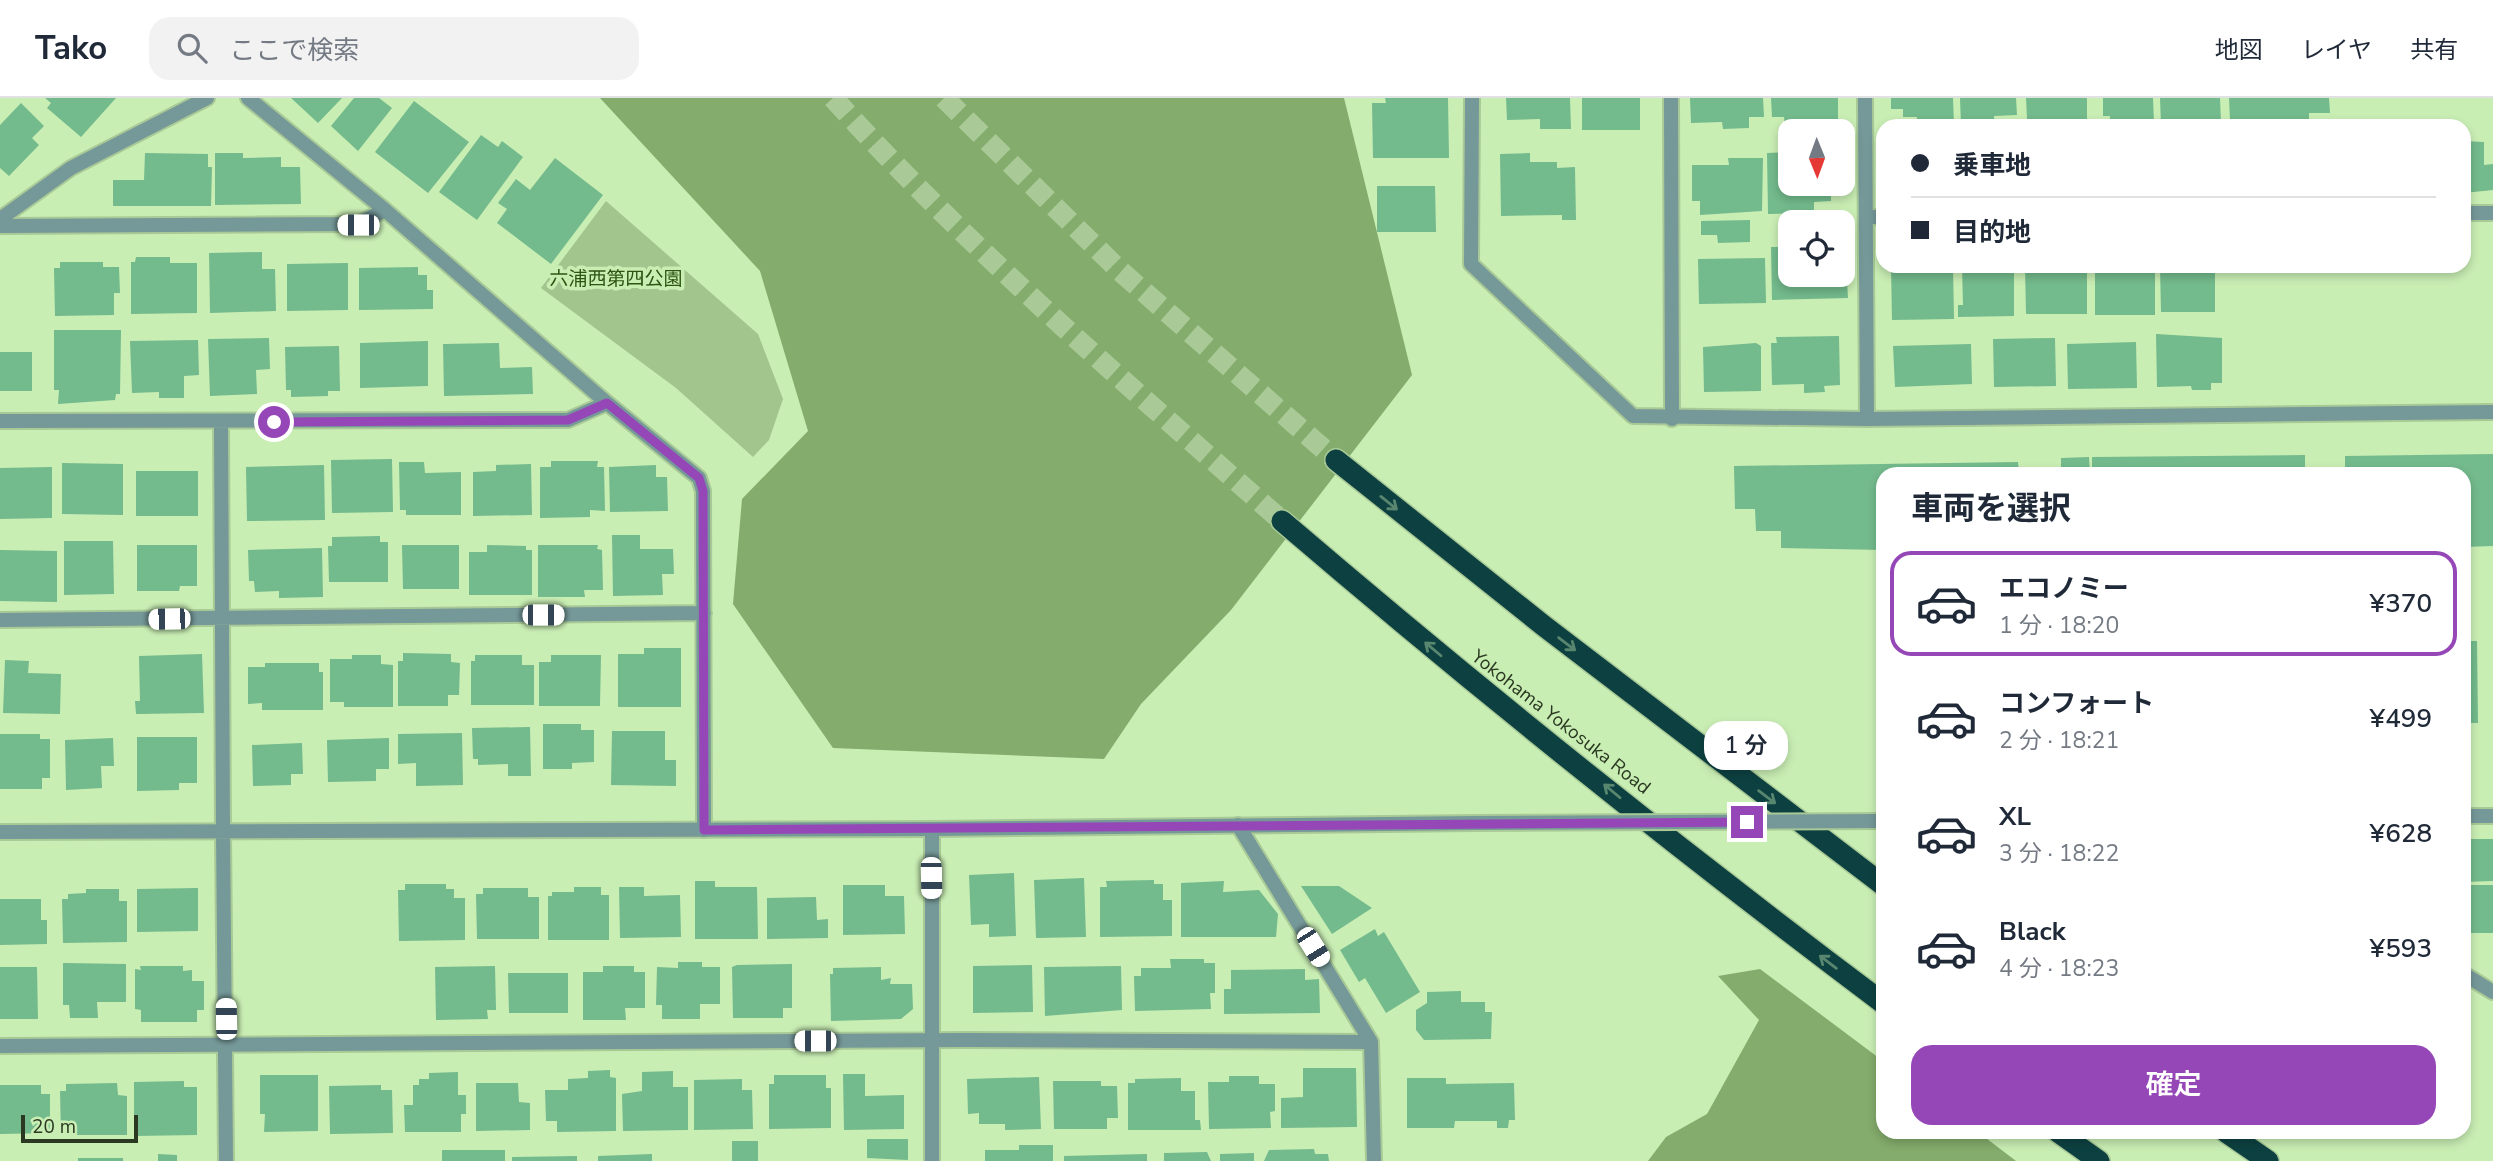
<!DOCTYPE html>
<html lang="ja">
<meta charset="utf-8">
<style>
:root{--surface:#fff;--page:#f2f2f3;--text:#1f2937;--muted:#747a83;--line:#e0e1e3;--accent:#9647b7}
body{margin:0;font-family:"Nunito Sans","Noto Sans JP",sans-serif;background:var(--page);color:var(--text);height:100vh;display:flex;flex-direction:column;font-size:26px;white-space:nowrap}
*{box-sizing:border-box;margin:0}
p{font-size:23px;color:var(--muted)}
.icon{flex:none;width:38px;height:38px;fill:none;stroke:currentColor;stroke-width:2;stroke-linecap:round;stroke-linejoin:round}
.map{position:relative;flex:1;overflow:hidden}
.drawer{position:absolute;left:1876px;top:369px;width:595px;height:672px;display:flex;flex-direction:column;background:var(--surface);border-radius:21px;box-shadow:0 4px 10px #0003}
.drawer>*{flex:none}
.hud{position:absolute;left:1876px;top:21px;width:595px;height:154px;border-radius:21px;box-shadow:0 4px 10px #0003;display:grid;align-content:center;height:154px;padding:0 35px;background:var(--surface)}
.needle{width:46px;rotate:179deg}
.fabs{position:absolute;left:1778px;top:21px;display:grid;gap:14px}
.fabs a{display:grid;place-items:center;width:77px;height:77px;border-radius:14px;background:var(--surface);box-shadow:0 4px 10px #0003;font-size:35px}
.scale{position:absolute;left:21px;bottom:18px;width:117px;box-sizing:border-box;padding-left:7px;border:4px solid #2b3922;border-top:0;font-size:19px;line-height:24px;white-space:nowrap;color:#2b3922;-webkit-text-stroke:5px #c9eeb4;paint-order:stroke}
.end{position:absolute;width:32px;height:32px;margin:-16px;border:9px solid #9647b7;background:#fff;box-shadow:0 0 0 4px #fff}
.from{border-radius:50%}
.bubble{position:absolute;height:49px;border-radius:21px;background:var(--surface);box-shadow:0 4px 10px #0003;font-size:23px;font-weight:600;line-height:49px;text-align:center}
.car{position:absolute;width:21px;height:42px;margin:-21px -10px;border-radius:9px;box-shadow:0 0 5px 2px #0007;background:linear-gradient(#fff 24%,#345 0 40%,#fff 0 76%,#345 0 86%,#fff 0)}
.hud b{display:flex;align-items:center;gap:24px;height:66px;font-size:26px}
.hud b+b{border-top:2px solid var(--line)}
.hud i{width:18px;height:18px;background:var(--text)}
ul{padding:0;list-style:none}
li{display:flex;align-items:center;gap:21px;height:105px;margin:0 14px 10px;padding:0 21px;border:4px solid transparent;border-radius:21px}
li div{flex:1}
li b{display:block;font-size:26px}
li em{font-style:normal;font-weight:600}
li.on{border-color:var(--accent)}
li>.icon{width:63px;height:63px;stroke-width:1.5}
h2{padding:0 35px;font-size:32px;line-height:84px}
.primary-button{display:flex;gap:14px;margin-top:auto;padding:14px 35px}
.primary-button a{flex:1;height:80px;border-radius:21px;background:var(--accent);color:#fff;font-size:28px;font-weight:600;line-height:80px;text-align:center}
header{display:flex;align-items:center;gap:42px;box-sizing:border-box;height:98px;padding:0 35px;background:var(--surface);border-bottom:2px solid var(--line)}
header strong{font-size:33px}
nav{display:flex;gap:38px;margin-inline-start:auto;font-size:24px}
.search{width:490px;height:63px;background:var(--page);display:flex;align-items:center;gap:18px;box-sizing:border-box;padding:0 24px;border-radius:21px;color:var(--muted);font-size:26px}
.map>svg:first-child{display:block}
.green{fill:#a1c58d}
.forest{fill:#84ac6c}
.building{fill:#73ba8c}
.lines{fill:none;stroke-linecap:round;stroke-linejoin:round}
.motorway-tunnel{stroke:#a9ca97;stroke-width:21;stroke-dasharray:21 10;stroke-linecap:butt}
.minor-casing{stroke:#a9ca97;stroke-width:18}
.tertiary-casing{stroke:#a9ca97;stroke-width:18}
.motorway-casing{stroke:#a9ca97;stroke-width:24}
.minor{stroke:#759898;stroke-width:14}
.tertiary{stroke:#759898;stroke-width:14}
.motorway{stroke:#0d4141;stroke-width:21}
.tertiary-bridge-casing{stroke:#a9ca97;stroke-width:18;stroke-linecap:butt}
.tertiary-bridge{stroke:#759898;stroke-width:14}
.oneway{stroke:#58866f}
.route{stroke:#9647b7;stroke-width:9}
.labels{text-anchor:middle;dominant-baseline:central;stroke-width:7;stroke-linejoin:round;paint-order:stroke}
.park-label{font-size:19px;fill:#2e5411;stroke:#c9eeb4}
.street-label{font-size:19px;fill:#2b3922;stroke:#c9eeb4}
</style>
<header>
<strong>Tako</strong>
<div class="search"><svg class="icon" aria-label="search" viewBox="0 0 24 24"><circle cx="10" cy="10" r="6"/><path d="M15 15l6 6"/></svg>ここで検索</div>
<nav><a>地図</a><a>レイヤ</a><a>共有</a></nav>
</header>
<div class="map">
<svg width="2493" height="1063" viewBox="0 0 2493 1063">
<rect width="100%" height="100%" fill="#c9eeb4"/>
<path class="green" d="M606 103 758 236 783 301 769 342 753 359 676 290 541 190Z"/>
<path class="forest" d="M600 0H1344L1412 277 1231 512 1141 606 1104 661 833 650 733 506 742 401 808 333 760 173Z
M1760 871 1883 963V1034H1978L2016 1063H1648L1666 1039 1707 1016 1759 922 1718 878Z"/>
<path class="building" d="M45 0H116L81 39 47 10 51 5Z
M291 0H342L318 25Z
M354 0H379L392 10 358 53 331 28Z
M1385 0H1448L1449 60H1373L1372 5H1386Z
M1506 0H1570L1571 31H1540V21L1507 22Z
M1582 0H1640V32H1582Z
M1690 0H1763L1764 19H1749V30L1723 31 1722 24 1691 25Z
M1771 0H1838V25H1813V30H1785L1784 19H1772Z
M1891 0H1953L1954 28H1916L1917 19H1903V11H1891Z
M1960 0H2016L2017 17 1994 18V27H1961Z
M2026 0H2087V25L2038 26V21H2027Z
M2103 0H2153L2154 25 2110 26V18H2103Z
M2160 0H2220L2221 25 2161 26Z
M2229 0H2329L2330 15H2309V21L2230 22Z
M414 3 469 44 428 95 375 54Z
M21 5 44 28 32 40 39 47 9 78 0 70V27Z
M481 37 498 49 502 43 523 59 477 122 439 94Z
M2464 43 2484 44V67L2493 66V92L2464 95Z
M1790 54V86H1836L1837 92H1831V103L1814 104V115L1768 116 1767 55Z
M145 55 208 56V69H212L211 108H113V82H144Z
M215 55H243V60L281 59V69H300L301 106 215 107Z
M1530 55V64H1557V70L1575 69 1576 122H1562V117L1501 118 1500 56Z
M555 60 603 97 551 166 497 125 507 111 498 105 516 81 530 92Z
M1728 60H1763L1762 113 1700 117V103H1692V67H1729Z
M1377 88H1435L1436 134H1377Z
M1750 122V144L1718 145 1717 137H1701V123Z
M1771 149H1790V177H1843V165L1846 164 1848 200 1772 202Z
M262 154V171H275L276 213 210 215 209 155Z
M136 159H170V165H197V215L131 216V164H135Z
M1765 160 1766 205 1699 206 1698 161Z
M60 164H103V169H119L120 195H114V217L55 218 54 170H60Z
M348 165V212L287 213V166Z
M1962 168H2014V218L1958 219V207H1963Z
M2025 168H2087V216H2026Z
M2160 168H2194V173L2215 172V214H2161Z
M418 169V177H427V192H433V211L359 212V170Z
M1891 169H1953L1954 221 1892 222Z
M2095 171H2155V217H2095Z
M54 232H121L120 296H116L115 302 58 306 59 292H54Z
M2156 236 2222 240V285H2211V292H2192L2191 288 2157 289Z
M1839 238 1840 287 1824 288 1825 294 1804 295V286L1772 287 1771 245H1777L1776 239Z
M269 240 270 271 256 272 257 296 210 298 208 241Z
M2055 240 2056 288 1994 289 1993 241Z
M198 242 199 277 184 278V300H159V294L132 295 130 243Z
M428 243V288L360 290V245Z
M2136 244 2137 290 2068 291 2067 246Z
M499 245 500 270 532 269 533 296 444 298 443 246Z
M1756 245 1761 248V293L1704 294 1703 249Z
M1971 246 1972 286 1895 289 1893 248Z
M339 248 340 293H328V298L291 299V292H286L285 249Z
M0 254H32V293H0Z
M2493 356V448L2464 449V376H2345V358Z
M2305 357V376H2092V359Z
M2089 359 2090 376H2061V360Z
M392 361 393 414 332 415 331 362Z
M551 363H598L597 369H604L605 413 590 412V419L540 420V369H551Z
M399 364H424L425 375 461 374V417H406V412H400Z
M2018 364 2019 376H1883V452L1781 450V433H1756L1755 411H1735L1734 368Z
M62 365 123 366V417L62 416Z
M531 366 532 417 473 418V374L496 373V367Z
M324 367 325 422 247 423 246 369Z
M656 367V379H667L668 413 610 414 609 369Z
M52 369V420L0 421V370Z
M136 373H198V418H136Z
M612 437H640V451H673L674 476H662L663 497 613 498Z
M380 438V444H388V484H329L328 448H332V439Z
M64 443H113L114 496 64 497Z
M137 447H197V488H180L179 493H137Z
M402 447H459V491H403Z
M487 447 526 448V452H532V497H469V454H487Z
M538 447H598L597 451 602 452 603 492H584L585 499H538Z
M322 450 323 499 279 500V493L255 494 254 483H249L248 452Z
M0 452 57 453V504L0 503Z
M2464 543H2477L2478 625H2464Z
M644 550H681V609H618V556H644Z
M403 555 451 556V564L460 565 459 597H448V608H398V563H403Z
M202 556 204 615 136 616 135 603H140L139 558Z
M352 557H381V566L393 567V609H344V604H330V561H352Z
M475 557H522V567H534V607H471V563H475Z
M551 557H601L600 608H539V564H551Z
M5 562 29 563 28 575 61 576 60 616 3 615Z
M265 565H319V574H323V612H262V605L248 606V569H265Z
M543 626H581V632H594V664L572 665V671H543Z
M530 629 531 678H508V666L478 667V661H473L472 630Z
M612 633H665V662H676V688L611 687Z
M462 635 463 687 416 688V665L398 666V636Z
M0 636H40V641H50V680H42V691H0Z
M137 639H197V685H179V692L137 693Z
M113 640 114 668H101L102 690 66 692 65 642Z
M389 640V671H376V683L328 684 327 642Z
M302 645 303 676H291V687L253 688 252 647Z
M2464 741H2493V783L2464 784Z
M1014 775 1016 838 989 839V826L971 827 969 777Z
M1084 780 1086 839 1036 840 1034 782Z
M1154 782V786H1163V802H1172V838L1100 839V789H1107L1106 783Z
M695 783H715V789H757L758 841H695Z
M1224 783 1223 794 1259 792 1278 816 1276 839H1181V785Z
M405 786H446V791H454V800H465V842L399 843 398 792H405Z
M843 787H885V798H904L905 836 843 837Z
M2464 787H2493V835H2471V829H2464Z
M1301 788H1339L1372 810 1332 836Z
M574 789H601V797H609V842H548V798H552V794H574Z
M619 789H644V798L680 797 681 839 620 840Z
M198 790V833L137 834V791Z
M483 790H528V799H539V841H477L476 796H483Z
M86 791H119V803H127V844L63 845 62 801H68V796L86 795Z
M816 799 817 822 828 821V840L767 841V800Z
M0 801H41V822H47V846L0 847Z
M1375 831 1378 838 1384 834 1420 894 1386 915 1365 880 1359 884 1340 852Z
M1170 861H1204V865H1215V895H1210L1211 911 1135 913 1134 878H1141V870H1171Z
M678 864H702V869H720V906H700V921H662V907H656L657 869 678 870Z
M63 865 126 866V904H97L98 920H70L69 907H63Z
M792 866V910H783V920H733L732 869 737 867Z
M1032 867 1033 914 973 915V868Z
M140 868H183V873L192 872V883H204V912H197V924H141V912L135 911V871L141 872Z
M495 868 496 912H487L488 921 436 922 435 869Z
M603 868H634V874H645V910H625L626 922H583V874H603Z
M1121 868 1122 912 1045 918 1044 869Z
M0 869H37L38 921H0Z
M881 869V882L891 880 890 886H912L913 911 901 921 831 923 830 876H833V870Z
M1305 871V882L1319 881 1320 915 1224 916V891H1231V872Z
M508 875H568V915H509Z
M1461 893V904H1485V914H1492L1491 941 1424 942 1416 932V912L1427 905V894Z
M1303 970H1356L1357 1029 1281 1030V1000L1303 999Z
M610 972V979L616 980V1033L557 1034V1023H546L545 992H568V981L588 980V973Z
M673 973V989H688V1032L623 1033 622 996 642 993V974Z
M458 974V997H466V1016H461V1034H405L404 1007H413V987H419V981H429V975Z
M843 976H865V998L904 997V1031L844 1032Z
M260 977H318V1033L264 1034 265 1016H260Z
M774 977H826V990H831V1030L769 1031V986H774Z
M1229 978H1259V986H1275V1013L1270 1014 1271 1030 1209 1031 1208 984H1229Z
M1039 979 1041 1031 1005 1032V1026H979V1015L968 1016 967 981Z
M1181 980V993H1195V1022H1200L1201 1032H1128V985H1135V981Z
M1407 980H1446V986L1514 985 1515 1022H1509L1508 1030H1497V1023H1455L1454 1030H1407Z
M742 981V992H752L753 1031 694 1032V982Z
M184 983V989H197V1037L134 1038V984Z
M1053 983H1101V988H1117L1118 1020H1107V1031H1054Z
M117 985 118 997 127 998V1037H61L60 993H66V986Z
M476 985H518L519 1004 530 1005V1032L476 1033Z
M0 987H41V996H50V1035L0 1036Z
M381 987V992H392L393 1035 330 1036 329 988Z
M867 1041H908V1062L867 1060Z
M732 1043H758V1063H732Z
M1019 1047H1053V1063H985V1052H1019Z
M1314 1051 1315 1056H1328L1329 1063H1264L1269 1052Z
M442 1052H505V1063H442Z
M1207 1054 1211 1063H1164V1055Z
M1254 1055V1063H1220V1056Z
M158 1056 177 1057V1063H158Z
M652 1056V1063H598V1058Z
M1147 1056V1063H1064V1058Z
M577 1058V1063H512V1059Z
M78 1060H123V1063H78Z"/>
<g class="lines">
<path class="motorway-tunnel" d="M833 0C971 153 1128 287 1282 423
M944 0 1119 172 1336 362"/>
<g class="minor-casing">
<path id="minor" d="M248 0 385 112 607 305
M1671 0 1672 321
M2464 115H2493
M1866 119H1883
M0 121 71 70 207 0
M0 128 358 126 385 112
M0 323 568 322 607 305 699 380 703 393 704 732
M221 325 223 733
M0 522 704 515
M1238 727 1371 944 1374 1063
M932 731V1063
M0 948 965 942 1371 944"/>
</g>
<g class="tertiary-casing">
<path id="tertiary" d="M1472 0 1471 166 1633 318 1867 321
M1865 0 1867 321 2493 314
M2464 718H2493
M223 733 226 1063
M0 734 932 731 1476 725
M2464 876 2493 894"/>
</g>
<g class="motorway-casing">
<path id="motorway" d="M1336 362 1544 528 1883 787
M1282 423C1477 590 1678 751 1883 905
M2058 1034 2099 1063
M2226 1034 2268 1063"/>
</g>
<use href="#minor" class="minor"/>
<use href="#tertiary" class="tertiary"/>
<use href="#motorway" class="motorway"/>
<g class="tertiary-bridge-casing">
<path id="tertiary-bridge" d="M1476 725 1883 723"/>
</g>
<use href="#tertiary-bridge" class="tertiary-bridge"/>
</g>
<defs><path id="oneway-shaft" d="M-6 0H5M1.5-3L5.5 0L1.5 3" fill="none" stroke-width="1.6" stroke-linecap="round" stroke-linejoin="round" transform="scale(1.75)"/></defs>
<g class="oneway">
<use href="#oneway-shaft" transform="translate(1389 405) rotate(39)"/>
<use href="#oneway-shaft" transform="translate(1567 546) rotate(37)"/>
<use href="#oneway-shaft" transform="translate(1433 551) rotate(-140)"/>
<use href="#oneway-shaft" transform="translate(1612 693) rotate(-140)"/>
<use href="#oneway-shaft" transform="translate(1767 699) rotate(37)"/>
<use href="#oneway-shaft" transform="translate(1828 864) rotate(-143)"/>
</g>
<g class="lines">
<path class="route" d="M274 324 568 322 607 305 699 380 703 393 704 732 1747 724"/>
</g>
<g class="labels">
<g class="park-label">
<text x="616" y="181">六浦西第四公園</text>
</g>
<g class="street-label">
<text transform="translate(1561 624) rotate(38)">Yokohama Yokosuka Road</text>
</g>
</g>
</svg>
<div class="fabs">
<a><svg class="needle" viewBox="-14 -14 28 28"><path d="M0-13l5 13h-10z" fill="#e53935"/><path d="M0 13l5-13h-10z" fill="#747a83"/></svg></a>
<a><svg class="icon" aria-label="locate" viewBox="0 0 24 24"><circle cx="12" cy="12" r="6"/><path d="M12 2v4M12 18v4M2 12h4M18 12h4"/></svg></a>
</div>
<div class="scale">20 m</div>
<i class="end from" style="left:274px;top:324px"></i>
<i class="end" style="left:1747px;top:724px"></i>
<div class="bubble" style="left:1704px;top:623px;width:84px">1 分</div>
<i class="car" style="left:358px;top:127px;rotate:270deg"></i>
<i class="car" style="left:543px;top:517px;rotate:90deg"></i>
<i class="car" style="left:169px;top:521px;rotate:269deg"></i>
<i class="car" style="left:931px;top:780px;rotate:179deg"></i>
<i class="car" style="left:1313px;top:849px;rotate:148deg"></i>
<i class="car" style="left:226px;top:921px;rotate:359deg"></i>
<i class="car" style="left:815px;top:943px;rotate:270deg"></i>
<div class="hud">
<b><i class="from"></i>乗車地</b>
<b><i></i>目的地</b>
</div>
<section class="drawer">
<h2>車両を選択</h2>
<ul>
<li class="on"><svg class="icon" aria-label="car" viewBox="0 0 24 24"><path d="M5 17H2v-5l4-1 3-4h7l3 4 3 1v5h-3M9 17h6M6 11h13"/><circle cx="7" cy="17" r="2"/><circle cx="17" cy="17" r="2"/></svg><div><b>エコノミー</b><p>1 分 · 18:20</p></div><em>¥370</em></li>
<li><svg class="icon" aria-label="car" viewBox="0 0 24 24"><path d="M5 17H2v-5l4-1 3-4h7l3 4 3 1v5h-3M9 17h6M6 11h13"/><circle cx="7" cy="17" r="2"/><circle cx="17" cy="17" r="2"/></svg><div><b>コンフォート</b><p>2 分 · 18:21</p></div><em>¥499</em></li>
<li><svg class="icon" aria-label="car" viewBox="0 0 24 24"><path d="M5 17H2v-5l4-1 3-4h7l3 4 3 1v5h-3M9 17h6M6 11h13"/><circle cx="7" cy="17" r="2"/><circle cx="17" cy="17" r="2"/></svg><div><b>XL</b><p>3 分 · 18:22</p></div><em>¥628</em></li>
<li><svg class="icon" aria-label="car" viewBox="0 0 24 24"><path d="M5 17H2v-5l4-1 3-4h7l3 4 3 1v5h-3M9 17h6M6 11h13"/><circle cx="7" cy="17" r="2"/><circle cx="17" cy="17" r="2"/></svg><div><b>Black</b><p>4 分 · 18:23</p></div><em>¥593</em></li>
</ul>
<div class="primary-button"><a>確定</a></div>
</section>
</div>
